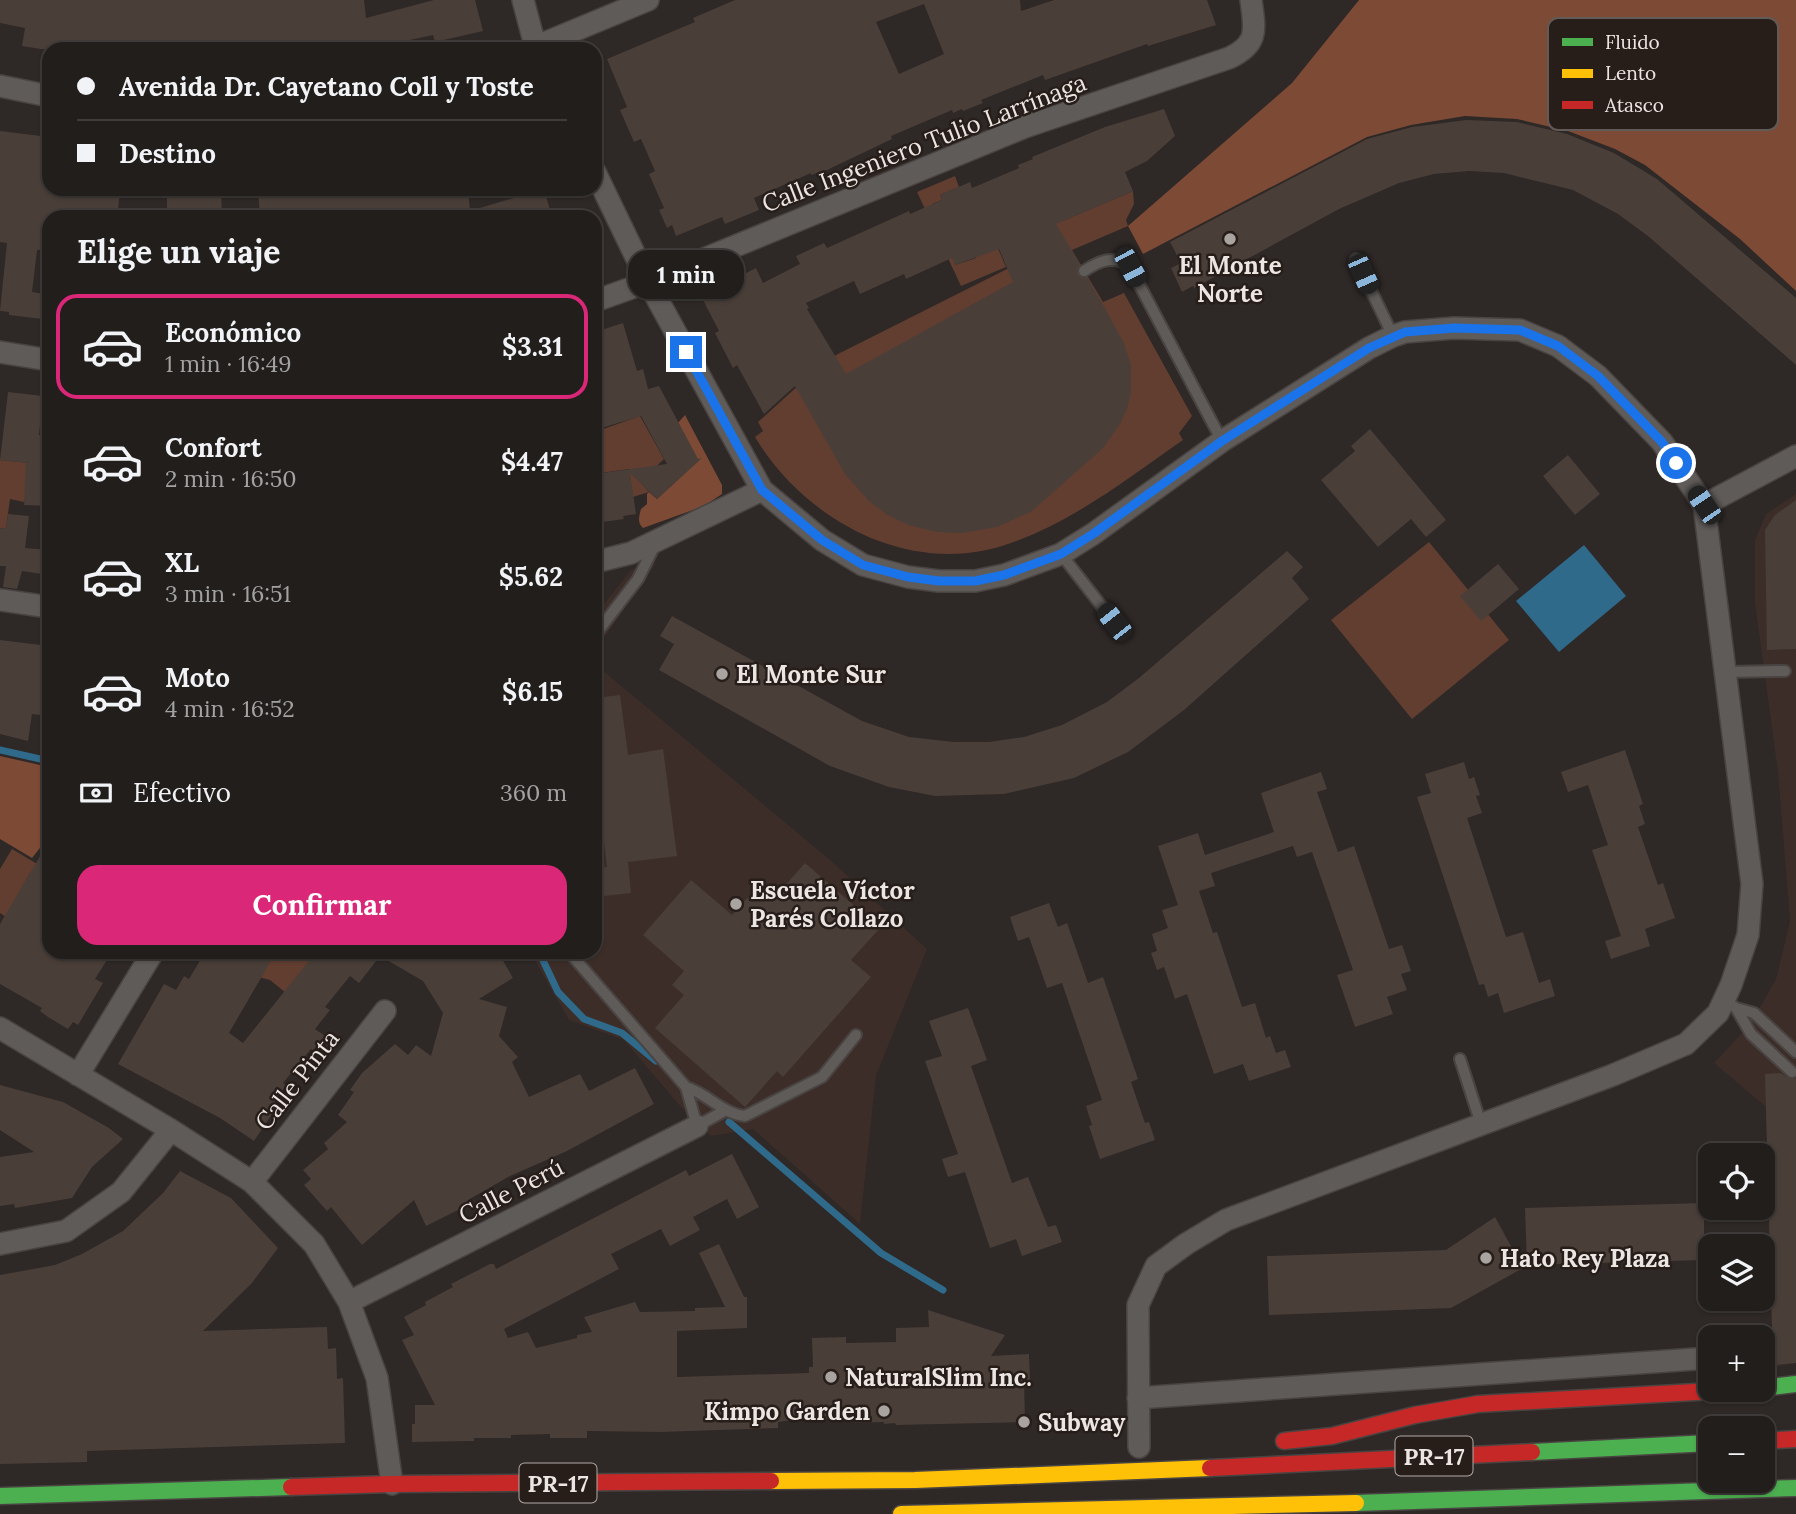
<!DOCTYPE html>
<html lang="es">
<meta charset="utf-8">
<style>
:root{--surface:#221e1c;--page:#2a2725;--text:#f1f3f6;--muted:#a2a2a3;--line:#3f3c3b;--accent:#db2777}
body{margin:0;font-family:Lora,serif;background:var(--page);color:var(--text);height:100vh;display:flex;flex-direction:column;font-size:26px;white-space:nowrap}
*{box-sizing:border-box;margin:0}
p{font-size:23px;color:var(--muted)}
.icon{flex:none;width:38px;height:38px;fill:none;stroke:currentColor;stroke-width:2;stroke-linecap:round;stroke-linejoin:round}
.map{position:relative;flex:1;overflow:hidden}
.drawer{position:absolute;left:42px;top:210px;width:560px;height:749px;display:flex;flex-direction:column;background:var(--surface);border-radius:21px;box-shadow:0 2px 5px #0004,0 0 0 2px var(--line)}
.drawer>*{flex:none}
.top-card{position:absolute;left:42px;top:42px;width:560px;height:154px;border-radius:21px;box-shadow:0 2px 5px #0004,0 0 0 2px var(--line);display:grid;align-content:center;height:154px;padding:0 35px;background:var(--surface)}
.tools{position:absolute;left:1698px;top:1143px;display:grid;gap:14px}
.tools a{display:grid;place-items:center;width:77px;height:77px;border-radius:14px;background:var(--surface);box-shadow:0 2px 5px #0004,0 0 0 2px var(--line);font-size:35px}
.end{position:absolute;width:32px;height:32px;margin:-16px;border:9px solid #1a73e8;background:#fff;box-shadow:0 0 0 4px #fff}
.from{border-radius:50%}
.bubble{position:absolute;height:49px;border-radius:21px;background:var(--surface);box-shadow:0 2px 5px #0004,0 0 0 2px var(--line);font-size:23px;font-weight:700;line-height:49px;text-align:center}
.car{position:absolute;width:21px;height:42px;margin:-21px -10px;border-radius:9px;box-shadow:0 0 5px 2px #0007;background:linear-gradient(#222 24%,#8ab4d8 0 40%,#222 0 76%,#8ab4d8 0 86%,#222 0)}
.top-card b{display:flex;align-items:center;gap:24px;height:66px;font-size:26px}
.top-card b+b{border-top:2px solid var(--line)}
.top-card i{width:18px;height:18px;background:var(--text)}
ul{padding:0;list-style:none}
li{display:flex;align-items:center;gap:21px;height:105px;margin:0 14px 10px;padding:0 21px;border:4px solid transparent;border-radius:21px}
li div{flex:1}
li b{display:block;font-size:26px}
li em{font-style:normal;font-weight:700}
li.active{border-color:var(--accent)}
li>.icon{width:63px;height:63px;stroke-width:1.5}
h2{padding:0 35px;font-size:32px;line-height:84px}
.pay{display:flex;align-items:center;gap:18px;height:77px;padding:0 35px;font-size:26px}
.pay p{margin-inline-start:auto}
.cta{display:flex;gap:14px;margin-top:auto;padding:14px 35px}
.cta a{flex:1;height:80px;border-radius:21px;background:var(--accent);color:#fff;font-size:28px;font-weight:700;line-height:80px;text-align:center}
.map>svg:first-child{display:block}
.built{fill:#3c2d28}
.green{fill:#623e31}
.forest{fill:#7d4a36}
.water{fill:#2f6a8a}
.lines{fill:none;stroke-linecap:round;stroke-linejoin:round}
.stream{stroke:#2f6a8a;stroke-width:7}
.building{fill:#4a3e38;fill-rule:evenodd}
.lane-casing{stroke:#494442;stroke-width:14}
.street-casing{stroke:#494442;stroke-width:24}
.fast-casing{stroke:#494442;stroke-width:19}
.slow-casing{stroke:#494442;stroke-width:19}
.jam-casing{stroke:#494442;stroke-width:19}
.lane{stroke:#5f5b59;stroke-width:10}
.street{stroke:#5f5b59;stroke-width:21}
.fast{stroke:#4caf50;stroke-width:16}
.slow{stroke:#ffc107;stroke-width:16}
.jam{stroke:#c62828;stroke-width:16}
.route{stroke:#1a73e8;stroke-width:9}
.poi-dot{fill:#aaa4a1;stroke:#271e1a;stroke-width:2.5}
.labels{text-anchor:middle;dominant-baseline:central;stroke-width:5;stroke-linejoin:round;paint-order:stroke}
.shield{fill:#271e1a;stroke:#b1aaa7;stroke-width:2}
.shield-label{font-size:23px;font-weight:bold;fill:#ece6e3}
.street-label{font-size:24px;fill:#ece6e3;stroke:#271e1a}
.poi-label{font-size:24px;font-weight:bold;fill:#ece6e3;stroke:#271e1a;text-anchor:start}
.key{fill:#271e1a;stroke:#625a56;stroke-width:2}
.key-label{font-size:19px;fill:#ece6e3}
</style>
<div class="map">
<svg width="1796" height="1514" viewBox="0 0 1796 1514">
<rect width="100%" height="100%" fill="#2e2826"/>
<path class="built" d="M1796 494V1363L1773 1367 1766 1107 1714 1063 1751 1023 1776 979 1790 921 1778 772 1755 603V540L1766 514Z
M656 563 595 651V615L631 570Z
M595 664 829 859 927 949 876 1076 860 1224 753 1129 711 1136 680 1106 624 1040 569 1020 530 952H595Z"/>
<path class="green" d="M955 176 959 187 940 195 942 200 932 204 949 242 955 265 976 258 969 242 991 232 1006 267 961 286 917 192Z
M1133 191 1134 204 1126 220 1128 226 1072 250 1103 302 1124 293 1192 416 1179 433 1183 440C1127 479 1070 524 1005 545 907 577 804 519 755 437L763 431 758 422 822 364 838 354 1037 254 1039 224 1065 220Z
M640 416 664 459 640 482 649 492 633 497 629 469 601 473 600 457H595V432Z
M0 460 40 464 24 502 10 499 6 529 0 528Z
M1429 542 1509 640 1412 719 1331 620Z
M12 849 49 871V884L30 873 6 917 0 913V869Z
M276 952H316L286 993 270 980 250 975 255 953 270 962Z"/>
<path class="forest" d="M1359 0H1796V291L1740 239 1645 165 1615 149 1568 131 1517 119 1465 116 1411 125 1367 137 1143 254 1128 226 1292 83Z
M685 415 722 485V494L704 506 643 528C637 523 639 516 641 509L647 504V494L649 492 657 499 698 461 676 425Z
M0 756 49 767V839H47L32 858 0 839Z"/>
<path class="water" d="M1584 545 1626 596 1559 652 1516 601Z"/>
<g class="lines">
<path class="stream" d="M0 750 49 761
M539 952 558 992 584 1019 622 1033 656 1061
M729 1122 881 1253 943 1290"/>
</g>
<path class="building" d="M0 0H364L366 18 434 0H475L483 31 435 42 433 35 368 49H41L22 46 25 28 0 23Z
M735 0H1020L1021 11 1054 0H1207L1216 25 1148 46 1147 44 1045 80 1043 75 981 100 983 103 963 111 962 109 953 113 952 110 891 136 892 139 827 170 811 175V173L754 198 759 210 725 224 722 217 676 236 672 225 667 228 659 210 664 208 649 174 655 171 641 139 634 142 620 110 627 107 607 59 695 22 693 18ZM924 4 944 54 899 74 876 22Z
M1164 109 1175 136 1147 161 1125 172 1133 191 1056 224 1080 264 1077 268V275L1081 278H1088L1124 343 1131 366V391L1128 406 1120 424 1103 448 1032 511 997 527 962 533 937 532 908 525 886 514 869 501 845 474 795 386 764 414 737 365 733 368 715 333 719 331 701 296 756 268 763 283 800 264 796 256 824 243 827 248 909 211 910 214 942 200 940 195 970 182 972 188 1019 168 1018 165 1033 159 1032 157 1105 127ZM999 249 1013 282 846 374 807 309 809 308 806 303 854 281 860 294 904 274 906 279 952 258 955 265Z
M1466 120 1517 122 1567 134 1614 153 1657 179 1796 298V365L1648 236 1618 214 1573 190 1504 173 1469 171 1434 174 1399 183 1339 209 1194 288 1193 286 1182 292 1171 268 1181 263 1170 242 1367 139 1412 127Z
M0 131 49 137V189H120L118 211 102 210 101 217H49L48 249 37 250 32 292 44 294 42 319 9 315V312L0 311 7 243 0 242Z
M167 189H221L222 217H167Z
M258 189H468L470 211 544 189 552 217H260Z
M623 323 637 371 643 369 648 389 659 386 698 459 702 458 657 499 630 473 636 514 623 516 624 519 595 523V474L667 464 641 416 595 430V332Z
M8 392 43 396 39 435 44 436 40 464 49 465V506L24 505 26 463H29L0 460Z
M1370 429 1446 520 1426 537 1411 519 1378 547 1321 480 1355 451 1351 446Z
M1568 455 1600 494 1575 515 1543 476Z
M1796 500V649L1767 650 1765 530 1775 515Z
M8 514 29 516 25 548 49 550V575L22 571 17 589 3 587 6 566H0V528L6 529Z
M1287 551 1303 567 1292 578 1309 599 1184 710 1128 752 1074 778 1004 794 935 796 889 787 830 766 659 670 674 644 660 636 672 616 862 721 909 737 954 742H989L1024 737 1062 725 1107 702 1139 678Z
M1498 564 1519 589 1481 621 1460 596Z
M0 640 49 646V716L32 714 28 741 0 734Z
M620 695 628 755 663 749 677 856 628 862 631 893 604 896 601 868 607 867 595 767V698Z
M1625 750 1643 804 1639 806 1645 824 1638 827 1658 885 1663 883 1675 918 1645 929 1650 946 1611 959 1605 941 1621 936 1592 850 1608 845 1588 785 1568 792 1561 772Z
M1464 762 1469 779 1474 777 1480 795 1476 796 1482 813 1467 818 1506 937 1523 932 1539 983 1550 979 1555 996 1504 1013 1498 993 1488 997 1484 984 1479 985 1417 797 1431 793 1425 774Z
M1321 772 1327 789 1317 792 1338 852 1354 846 1389 949 1402 945 1411 971 1401 974 1407 990 1387 997 1393 1014 1355 1027 1337 975 1353 970 1312 852 1297 857 1293 846 1211 873 1215 886 1199 891 1213 933 1217 932 1242 1007 1255 1003 1266 1038 1270 1036 1276 1053 1285 1050 1291 1067 1249 1081 1243 1064 1214 1074 1187 994 1175 999 1164 967 1157 970 1151 953 1157 951 1152 934 1168 928 1162 910 1178 905 1158 846 1198 833 1205 855 1274 832 1261 793Z
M49 841V952H112L95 979 103 983 78 1025 73 1022 68 1029 48 1017 40 1011 42 1008 0 984V924Z
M805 863 880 928 851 960 871 977 783 1077 777 1071 745 1107 655 1028 684 995 672 985 684 971 643 935 691 880 732 915 759 885 774 898Z
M1049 903 1058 927 1067 923 1088 983 1103 977 1138 1079 1131 1082 1145 1123 1149 1122 1155 1140 1100 1159 1089 1126 1092 1125 1086 1106 1102 1100 1062 983 1047 988 1029 937 1018 941 1010 917Z
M205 952H276L229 1033 243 1043 316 952H498L513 978 479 999 507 1007 499 1036 518 1057 512 1062 529 1097 580 1074 589 1091 635 1068 654 1104 567 1151 510 1176 468 1200 470 1204 426 1226 414 1200 362 1245 331 1207 327 1211 304 1185 311 1179 303 1170 328 1149 324 1143 347 1122 338 1115 354 1092 350 1090 362 1073 395 1044 408 1055 416 1045 431 1056 443 1013 423 981 380 956 359 983 350 976 325 1007 330 1010 315 1029 325 1036 313 1051 311 1049 283 1083 286 1085 273 1105 276 1108 254 1141 220 1118 118 1064 164 984 176 990 184 976 189 979Z
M968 1008 987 1060 971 1066 1012 1183 1028 1177 1048 1227 1056 1225 1062 1242 1022 1256 1016 1239 990 1248 965 1172 948 1177 942 1159 958 1154 925 1061 942 1056 929 1021Z
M1781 1073 1790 1079H1796V1363L1773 1365 1765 1074Z
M0 1085 63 1102 109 1128 123 1139 92 1167 72 1198 15 1208 14 1204 0 1206V1157L34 1152 0 1130Z
M732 1154 759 1207 737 1219 727 1199 693 1217 700 1230 670 1246 661 1229 611 1254 619 1269 504 1329 508 1338 528 1332 536 1348 577 1338V1335L592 1332 584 1317 635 1302 640 1312 695 1311V1308L725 1307 699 1253 719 1244 744 1297H747V1328L677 1331V1377L809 1373V1367H813L812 1338 846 1337V1343L896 1342V1328L929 1327 928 1310 1005 1335 991 1356 1029 1354 1030 1380H1024L1025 1422 896 1425 895 1423 884 1424V1422L855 1423V1418L785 1421 778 1422V1428L660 1432 587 1431V1438H550V1434L511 1435V1438H474V1441L412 1442V1424H415V1405H435L402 1340 414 1335 404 1317 426 1305 425 1302 453 1287 451 1284 490 1264H494L496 1269 686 1170 689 1176Z
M180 1171 231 1198 278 1248 252 1283 203 1331 327 1327 328 1349 336 1348 337 1379 343 1378 345 1443 87 1451V1462L0 1464V1275L55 1265 82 1254 123 1231 163 1193Z
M1704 1203V1260L1527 1265 1525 1208Z
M1495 1217 1523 1268 1451 1308 1269 1315 1267 1256 1446 1250Z"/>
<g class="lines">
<g class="lane-casing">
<path id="lane" d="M1356 259 1393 336
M1084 271C1099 261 1114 254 1130 267L1222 441
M1061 554 1114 622
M595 635 638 579 656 543
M1725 672 1785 671
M569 952 686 1087 697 1126 726 1110
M1724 1000 1736 1008 1754 1013 1796 1052
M1736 1008 1751 1034 1792 1072
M1460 1059 1481 1124
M686 1087C708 1094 723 1114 745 1116L822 1077 856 1035"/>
</g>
<g class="street-casing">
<path id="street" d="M523 0 536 49
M530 49 648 0
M0 86 49 96
M595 172 648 282 762 490 822 540 863 565 908 577 939 581H975L1004 575 1061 554 1093 534 1222 441 1369 348 1393 336 1405 332 1454 328 1520 330 1558 346 1598 376 1662 442 1704 505 1752 884 1748 935 1731 985 1718 1013 1686 1044 1613 1075 1226 1220 1186 1244 1156 1266 1138 1305 1139 1447
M595 301 648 282 1025 127 1229 58C1259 44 1255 30 1251 0
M0 352 49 360
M1704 505 1796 456
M595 562 631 553 762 490
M0 600 49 607
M0 1028 171 1130 252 1182 314 1244 349 1302 377 1378 392 1484
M78 1075 153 952
M252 1182 385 1011
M0 1244 66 1231 121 1192 171 1130
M349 1302 697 1126
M1138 1398 1710 1358"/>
</g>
<g class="fast-casing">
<path id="fast" d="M1762 1388 1796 1384
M1532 1452 1710 1443
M0 1496 291 1487
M1356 1503 1796 1488"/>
</g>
<g class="slow-casing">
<path id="slow" d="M771 1481 915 1480 1210 1468
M901 1514 1356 1503"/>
</g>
<g class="jam-casing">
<path id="jam" d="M1284 1441 1332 1436 1415 1415 1478 1404 1731 1390
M1762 1441 1796 1439
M1210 1468 1532 1452
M291 1487 392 1484 771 1481"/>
</g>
<use href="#lane" class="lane"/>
<use href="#street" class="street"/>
<use href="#fast" class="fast"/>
<use href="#slow" class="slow"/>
<use href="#jam" class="jam"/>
</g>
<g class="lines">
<path class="route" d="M686 352 762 490 822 540 863 565 908 577 939 581H975L1004 575 1061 554 1093 534 1222 441 1369 348 1405 332 1454 328 1520 330 1558 346 1598 376 1662 442 1676 463"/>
</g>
<g class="poi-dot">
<circle cx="1230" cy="239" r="7"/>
<circle cx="722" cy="674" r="7"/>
<circle cx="736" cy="904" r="7"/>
<circle cx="1486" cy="1258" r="7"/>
<circle cx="831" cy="1377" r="7"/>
<circle cx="884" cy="1411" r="7"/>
<circle cx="1024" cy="1422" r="7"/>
</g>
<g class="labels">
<g class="shield">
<rect x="1395.5" y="1436.5" width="77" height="39" rx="5"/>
<rect x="519.5" y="1463.5" width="77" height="39" rx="5"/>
</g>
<g class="shield-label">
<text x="1434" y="1456">PR-17</text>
<text x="558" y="1483">PR-17</text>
</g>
<g class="street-label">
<text transform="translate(924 143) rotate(-21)">Calle Ingeniero Tulio Larrínaga</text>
<text transform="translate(297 1080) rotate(-52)">Calle Pinta</text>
<text transform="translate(511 1191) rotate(-27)">Calle Perú</text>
</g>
<g class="poi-label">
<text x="1230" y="265" text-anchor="middle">El Monte<tspan x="1230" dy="28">Norte</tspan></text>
<text x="736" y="674">El Monte Sur</text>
<text x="750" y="890">Escuela Víctor<tspan x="750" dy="28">Parés Collazo</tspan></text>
<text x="1500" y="1258">Hato Rey Plaza</text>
<text x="845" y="1377">NaturalSlim Inc.</text>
<text x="870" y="1411" text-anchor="end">Kimpo Garden</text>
<text x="1038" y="1422">Subway</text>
</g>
</g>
<rect x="1548" y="18" width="230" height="112" rx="10" class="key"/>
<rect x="1562" y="38" width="31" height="8" fill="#4caf50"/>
<rect x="1562" y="69" width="31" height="9" fill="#ffc107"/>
<rect x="1562" y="101" width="31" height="8" fill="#c62828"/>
<g class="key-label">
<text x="1605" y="49">Fluido</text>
<text x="1605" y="80">Lento</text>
<text x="1605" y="112">Atasco</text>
</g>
</svg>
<div class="tools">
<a><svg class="icon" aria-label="locate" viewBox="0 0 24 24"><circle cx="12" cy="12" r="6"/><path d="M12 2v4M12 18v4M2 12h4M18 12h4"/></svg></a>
<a><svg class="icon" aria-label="layers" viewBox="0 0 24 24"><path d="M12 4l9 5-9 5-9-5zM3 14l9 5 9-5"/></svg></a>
<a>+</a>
<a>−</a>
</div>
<i class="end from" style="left:1676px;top:463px"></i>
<i class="end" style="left:686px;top:352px"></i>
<div class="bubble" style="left:628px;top:250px;width:116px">1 min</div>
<i class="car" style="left:1130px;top:267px;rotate:152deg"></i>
<i class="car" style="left:1363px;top:274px;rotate:156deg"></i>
<i class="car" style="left:1704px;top:505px;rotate:326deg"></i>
<i class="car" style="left:1114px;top:622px;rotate:322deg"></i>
<div class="top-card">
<b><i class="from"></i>Avenida Dr. Cayetano Coll y Toste</b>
<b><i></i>Destino</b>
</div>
<section class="drawer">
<h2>Elige un viaje</h2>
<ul>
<li class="active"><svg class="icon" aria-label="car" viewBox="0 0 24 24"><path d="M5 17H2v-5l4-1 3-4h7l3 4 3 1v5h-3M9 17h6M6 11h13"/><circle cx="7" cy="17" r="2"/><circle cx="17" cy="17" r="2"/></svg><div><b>Económico</b><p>1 min · 16:49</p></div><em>$3.31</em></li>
<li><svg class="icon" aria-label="car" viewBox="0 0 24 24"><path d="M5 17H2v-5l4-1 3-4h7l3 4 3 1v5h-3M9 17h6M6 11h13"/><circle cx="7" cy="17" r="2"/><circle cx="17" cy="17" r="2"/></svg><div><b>Confort</b><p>2 min · 16:50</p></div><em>$4.47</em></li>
<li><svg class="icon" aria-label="car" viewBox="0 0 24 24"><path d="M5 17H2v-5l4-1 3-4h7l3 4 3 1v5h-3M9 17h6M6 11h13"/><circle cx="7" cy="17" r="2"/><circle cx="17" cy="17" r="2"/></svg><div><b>XL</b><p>3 min · 16:51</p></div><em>$5.62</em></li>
<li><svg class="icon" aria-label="car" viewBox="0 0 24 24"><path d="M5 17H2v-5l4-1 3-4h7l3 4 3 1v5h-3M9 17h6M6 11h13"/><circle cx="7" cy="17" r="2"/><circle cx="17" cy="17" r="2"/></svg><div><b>Moto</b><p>4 min · 16:52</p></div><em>$6.15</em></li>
</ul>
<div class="pay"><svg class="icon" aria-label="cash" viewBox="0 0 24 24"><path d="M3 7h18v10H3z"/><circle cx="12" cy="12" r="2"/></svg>Efectivo<p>360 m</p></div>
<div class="cta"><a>Confirmar</a></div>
</section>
</div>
